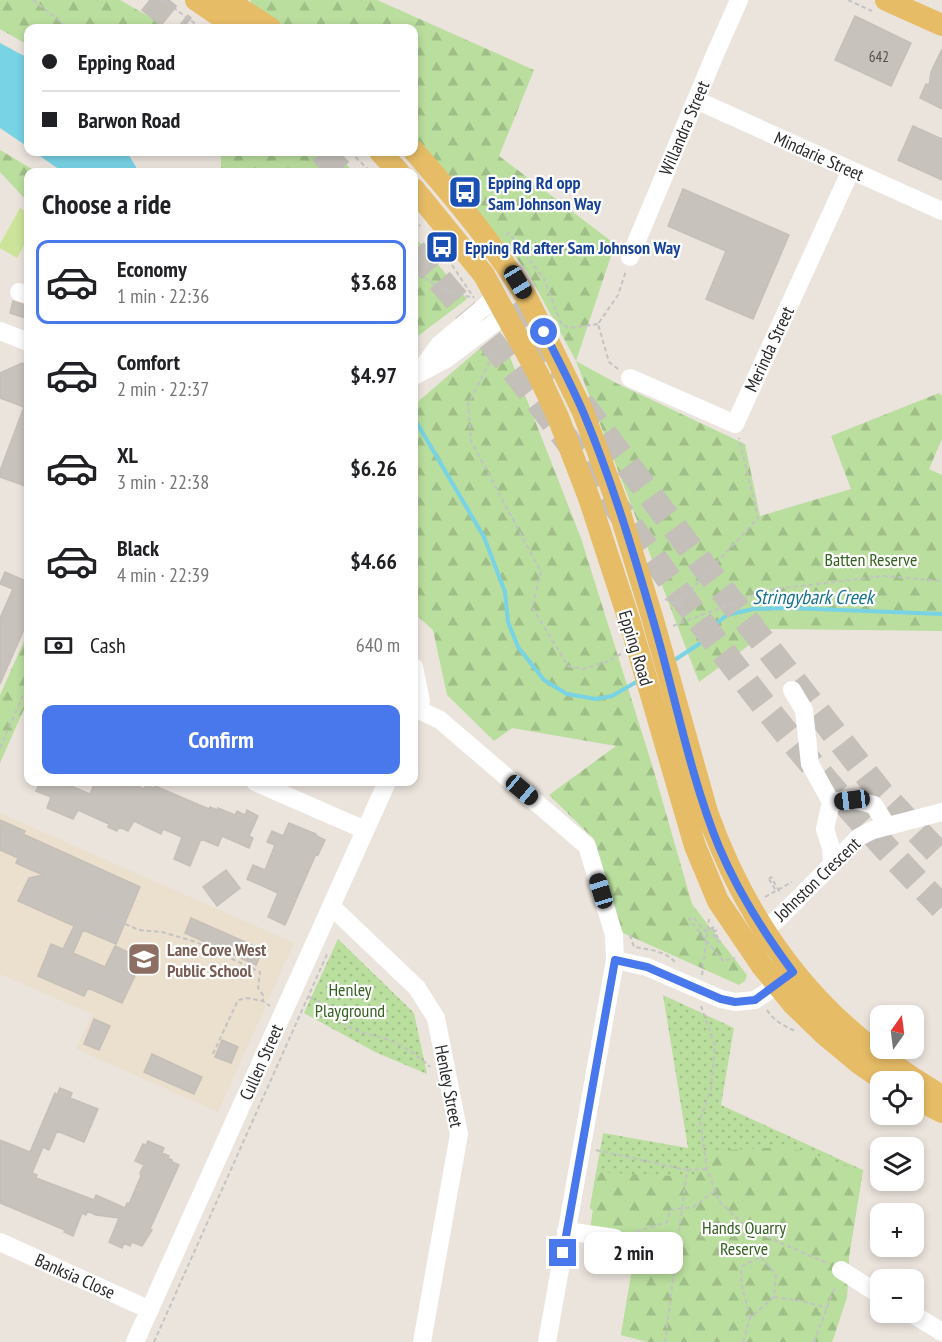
<!DOCTYPE html>
<meta charset="utf-8">
<style>
:root{--surface:#fff;--page:#f6f6f6;--text:#202124;--muted:#757577;--line:#e0e0e0;--accent:#4978ec}
body{margin:0;font-family:"PT Sans Narrow",sans-serif;background:var(--page);color:var(--text);height:100vh;display:flex;flex-direction:column;font-size:22px;white-space:nowrap}
*{box-sizing:border-box;margin:0}
p{font-size:20px;color:var(--muted)}
.icon{flex:none;width:33px;height:33px;fill:none;stroke:currentColor;stroke-width:2;stroke-linecap:round;stroke-linejoin:round}
.map{position:relative;flex:1;overflow:hidden}
.details{position:absolute;left:24px;top:168px;width:394px;height:618px;display:flex;flex-direction:column;background:var(--surface);border-radius:12px;box-shadow:0 3px 9px #0003}
.details>*{flex:none}
.banner{position:absolute;left:24px;top:24px;width:394px;height:132px;border-radius:12px;box-shadow:0 3px 9px #0003;display:grid;align-content:center;height:132px;padding:0 18px;background:var(--surface)}
.needle{width:39px;rotate:14deg}
.buttons{position:absolute;left:870px;top:1005px;display:grid;gap:12px}
.buttons a{display:grid;place-items:center;width:54px;height:54px;border-radius:12px;background:var(--surface);box-shadow:0 3px 9px #0003;font-size:30px}
.end{position:absolute;width:27px;height:27px;margin:-14px;border:8px solid #4978ec;background:#fff;box-shadow:0 0 0 3px #fff}
.from{border-radius:50%}
.bubble{position:absolute;height:42px;border-radius:12px;background:var(--surface);box-shadow:0 3px 9px #0003;font-size:20px;font-weight:800;line-height:42px;text-align:center}
.car{position:absolute;width:18px;height:36px;margin:-18px -9px;border-radius:8px;box-shadow:0 0 4px 2px #0007;background:linear-gradient(#222 24%,#8ab4d8 0 40%,#222 0 76%,#8ab4d8 0 86%,#222 0)}
.banner b{display:flex;align-items:center;gap:21px;height:57px;font-size:22px}
.banner b+b{border-top:2px solid var(--line)}
.banner i{width:15px;height:15px;background:var(--text)}
ul{padding:0;list-style:none}
li{display:flex;align-items:center;gap:18px;height:84px;margin:0 12px 9px;padding:0 6px;border:3px solid transparent;border-radius:12px}
li div{flex:1}
li b{display:block;font-size:22px}
li em{font-style:normal;font-weight:800}
li.active{border-color:var(--accent)}
li>.icon{width:54px;height:54px;stroke-width:1.5}
h2{padding:0 18px;font-size:27px;line-height:72px}
.pay{display:flex;align-items:center;gap:15px;height:66px;padding:0 18px;font-size:22px}
.pay p{margin-inline-start:auto}
.button{display:flex;gap:12px;margin-top:auto;padding:12px 18px}
.button a{flex:1;height:69px;border-radius:12px;background:var(--accent);color:#fff;font-size:24px;font-weight:800;line-height:69px;text-align:center}
.map>svg:first-child{display:block}
.education{fill:#ebdfce}
.green{fill:url(#green-dots)}
.forest{fill:url(#forest-firs)}
.pitch{fill:#cce49a}
.water{fill:#78d3e5}
.lines{fill:none;stroke-linecap:round;stroke-linejoin:round}
.stream{stroke:#78d3e5;stroke-width:4}
.building{fill:#c7c2bc;stroke:#c6bfb7;stroke-width:1.5}
.highway-tunnel{stroke:#c4bfb9;stroke-width:26;stroke-dasharray:26 13;stroke-linecap:butt}
.path{stroke:#c3c3c3;stroke-width:2;stroke-dasharray:4.5 3;stroke-linecap:butt}
.minor{stroke:#fff;stroke-width:18}
.major{stroke:#e6bc67;stroke-width:22}
.route{stroke:#4978ec;stroke-width:8}
.labels{text-anchor:middle;dominant-baseline:central;stroke-width:4.5;stroke-linejoin:round;paint-order:stroke}
.number-label{font-size:15px;fill:#51504e}
.street-label{font-size:18px;fill:#2a2a2a;stroke:#fff}
.transit-label{font-size:18px;font-weight:bold;fill:#164399;stroke:#fff;text-anchor:start}
.park-label{font-size:18px;fill:#34621f;stroke:#fff}
.education-label{font-size:18px;font-weight:bold;fill:#785e54;stroke:#fff;text-anchor:start}
.water-label{font-size:20px;font-style:italic;fill:#177391;stroke:#fff}
</style>
<div class="map">
<svg width="942" height="1342" viewBox="0 0 942 1342">
<defs>
<pattern id="green-dots" width="8" height="8" patternUnits="userSpaceOnUse" patternTransform="scale(1.5)"><rect width="8" height="8" fill="#bade9e"/><path d="M2 2h.1M6 6h.1" fill="none" stroke="#a0bf88" stroke-width="1.8" stroke-linecap="round"/></pattern>
<pattern id="forest-firs" width="22" height="20" patternUnits="userSpaceOnUse" patternTransform="scale(1.5)"><rect width="22" height="20" fill="#bade9e"/><path d="M5 1l3.5 6h-7zM16 11l3.5 6h-7z" fill="#a0bf88"/></pattern>
</defs>
<rect width="100%" height="100%" fill="#ebe4dd"/>
<path class="education" d="M0 813 294 943 218 1112 76 1049 92 1014 0 974Z"/>
<path class="green" d="M338 939 414 1013 427 1074 375 1052 304 1013Z
M663 995 734 1028 721 1105 863 1170 849 1256 847 1297 832 1342H646V1340L621 1335 634 1258 587 1249 593 1211 590 1208 603 1133 688 1148Z"/>
<path class="forest" d="M0 0H120L169 28H28V45L0 29Z
M251 0H377L534 70 499 156 615 244 576 361 616 383 745 444 760 516 851 489 831 436 939 393 942 396V439L929 469 942 475V631L771 629 699 682 576 361 527 271 414 137V28H285L250 4Z
M0 150 37 172H28V202L0 172Z
M221 152H334L354 172H221Z
M414 236 467 299 414 339Z
M505 344 581 538 653 768 692 904 747 975 745 981 739 985 621 932 594 839 549 795 616 746 512 728 494 741 447 695 433 630 414 613V405L484 345Z
M28 632V700L0 763V695Z
M787 1147 863 1170 849 1256 847 1297 832 1342H647L621 1335 634 1258 587 1249 593 1211 590 1208 596 1172 693 1177 706 1151Z"/>
<path class="pitch" d="M20 208 28 213V238L17 258 0 248V244Z"/>
<path class="water" d="M0 43 28 58V147L0 128Z
M34 152H127L139 172H63Z"/>
<g class="lines">
<path class="stream" d="M414 418 484 537 505 592 508 622 518 647 544 680 567 694 596 699 612 696 638 681
M673 661 699 644 712 627 727 615 753 609 790 608 942 614"/>
</g>
<path class="building" d="M855 16 911 43 891 86 835 60Z
M942 49V109L920 98 926 84 929 85 931 72Z
M913 126 942 139V180L898 160Z
M683 189 789 235 753 319 706 299 726 251 668 226Z
M13 301 28 306V319L10 313Z
M22 363 28 366V487L0 477V471L24 407 0 398V373Z
M5 572 28 582V620L0 684V618L13 589 0 584Z
M40 782 56 785 57 782H61L90 794 95 782H102L112 786 114 783 122 787 124 782H129L144 789 146 785 154 788 155 786 209 809 210 807 217 810 218 808 235 815 237 811 245 815 247 810 258 816 249 836 253 838 249 848 222 836 218 846 201 839 190 866 174 859 182 837 163 829 161 834 134 821 128 831 119 827 117 831 108 827 109 824 78 810 73 819 47 808 51 797 36 791Z
M0 820 25 831 23 834 140 887 116 944 83 930 73 953 105 967 115 946 143 959 122 1003 88 988 84 996 38 976 51 944 63 949 74 926 18 901 29 878 43 875 16 863 18 858 0 850Z
M289 823 316 834 315 835 325 840 318 855 316 854 285 925 268 917 278 893 247 879 253 865 265 870 275 845 267 842 272 831 283 836Z
M226 870 240 888 217 906 203 887Z
M191 918 263 950 256 965 185 933Z
M94 1019 110 1026 99 1050 84 1044Z
M222 1040 238 1047 231 1063 215 1057Z
M152 1054 202 1077 194 1094 144 1072Z
M60 1088 72 1093 70 1098 98 1109 84 1142 57 1131 49 1150 43 1147 32 1173 37 1175 36 1178 94 1200 96 1195 125 1208 127 1203 129 1204 141 1176 140 1173 144 1165 135 1161 143 1144 146 1145 148 1141 164 1148 162 1153 169 1156 168 1158 172 1160V1162L179 1165 150 1229 152 1230 142 1246 132 1242 130 1246 124 1243 122 1248 109 1242 119 1218 96 1215 87 1211 86 1215 82 1213 73 1236 64 1232 65 1230 0 1203V1140L30 1152 55 1093 57 1095Z"/>
<g class="lines">
<path class="highway-tunnel" d="M149 0 184 28
M322 152 341 172
M414 251C534 384 632 533 740 674 802 756 870 834 942 907
M507 309 559 374
M581 403 699 560 881 793 942 857"/>
<path class="path" d="M33 0 69 28
M160 0 174 8 201 28
M848 0 872 11
M308 152 326 172
M350 152 371 172
M414 219 420 226
M506 235 509 233 544 279 561 323 569 328 598 324
M452 265 474 298
M414 267C426 283 452 294 471 297
M500 342 468 404 471 441 541 572 532 607 568 666 583 669 606 662 621 654
M618 369 609 362 598 324 618 295 626 271
M665 599 678 604
M682 621 683 609 678 604 758 518 739 438
M673 626 767 590 884 576 942 581
M0 748 28 684
M769 879 771 877 781 894
M769 879 776 891
M765 897 792 882
M91 909 139 930 162 932 196 942 260 972 258 988 263 995V1001L270 1006
M714 927 705 931 693 917 689 919 723 961 735 958
M712 928 720 941 718 942 712 933 717 930
M630 935 634 947C648 949 665 951 675 962
M702 975 709 919
M309 997 335 1008 336 1016C352 1034 365 1032 386 1039 402 1045 418 1055 430 1067
M701 1006 715 1046 711 1089 700 1120 707 1169 719 1201 747 1228 829 1264
M767 1010C773 1020 784 1026 795 1031
M213 1054 238 1000 247 998 263 1001
M596 1150 687 1170 665 1342
M687 1170 707 1169
M629 1234 667 1222 670 1210 693 1207 715 1191
M774 1297 802 1301 828 1308
M154 1342 328 952
M743 1342 750 1318 774 1297 776 1274 761 1257 742 1266 741 1282 750 1318
M814 1342 835 1286"/>
<path class="minor" d="M696 100 942 211
M630 257 716 52 739 0
M19 292 28 295
M0 331 28 342
M420 371 439 345 496 297
M414 376 446 359 505 315
M630 378 735 424 851 170
M414 667 421 701 419 710 440 720 587 846 614 935 615 960 547 1342
M792 690 804 710 810 764 831 802
M255 782 365 830
M832 864 831 848 825 829 831 802 852 799 874 805 887 826
M331 906 417 988 436 1018 459 1134 422 1342
M763 930 780 917 859 837 873 830 942 812
M615 960 647 967 721 999 735 1002 755 1000 777 985
M566 1231 615 1238
M0 1242 150 1310
M841 1270 880 1295
M909 1312 942 1332
M135 1342 387 782"/>
<path class="major" d="M196 0 237 28
M227 0 270 28
M886 0 942 25
M414 151C455 198 496 247 528 300L583 412 617 503 653 620 707 812C752 938 826 1029 942 1096
M380 152 399 172
M414 189 484 275 538 374 558 417 589 498 631 626 695 846 718 901 762 966 793 1004 824 1034 860 1064 886 1082
M914 1098 942 1112"/>
</g>
<g class="lines">
<path class="route" d="M544 332C558 359 572 386 584 414 612 481 633 551 653 620 675 695 690 776 719 847 738 892 764 933 793 972L755 1000 735 1002 721 999 647 967 615 960 563 1253"/>
</g>
<defs>
<g id="bus-square" transform="scale(1.725)"><rect x="-9" y="-9" width="18" height="18" rx="4" fill="#1a4fb4" stroke="#fff"/><path d="M-5-6H5V4H4V6H2V4H-2V6H-4V4H-5ZM-3.5-4V0h7V-4ZM-3.5 1.2v1.5H-2V1.2ZM2 1.2v1.5H3.5V1.2Z" fill="#fff"/></g>
<g id="school-square" transform="scale(1.725)"><rect x="-9" y="-9" width="18" height="18" rx="4" fill="#8d6e63" stroke="#fff"/><path d="M0-5L7-2L0 1L-7-2ZM-4 1L0 2.5L4 1V4Q0 6-4 4Z" fill="#fff"/></g>
</defs>
<g fill-rule="evenodd">
<use href="#bus-square" x="465" y="192"/>
<use href="#bus-square" x="442" y="247"/>
<use href="#school-square" x="144" y="959"/>
</g>
<g class="labels">
<g class="number-label">
<text x="879" y="56">642</text>
</g>
<g class="street-label">
<text transform="translate(684 128) rotate(-67)">Willandra Street</text>
<text transform="translate(819 156) rotate(24)">Mindarie Street</text>
<text transform="translate(769 349) rotate(-65)">Merinda Street</text>
<text transform="translate(636 648) rotate(73)">Epping Road</text>
<text transform="translate(817 879) rotate(-44)">Johnston Crescent</text>
<text transform="translate(261 1062) rotate(-66)">Cullen Street</text>
<text transform="translate(449 1086) rotate(79)">Henley Street</text>
<text transform="translate(75 1276) rotate(24)">Banksia Close</text>
</g>
<g class="transit-label">
<text x="488" y="182">Epping Rd opp<tspan x="488" dy="21">Sam Johnson Way</tspan></text>
<text x="465" y="247">Epping Rd after Sam Johnson Way</text>
</g>
<g class="park-label">
<text x="871" y="559">Batten Reserve</text>
<text x="350" y="989">Henley<tspan x="350" dy="21">Playground</tspan></text>
<text x="744" y="1227">Hands Quarry<tspan x="744" dy="21">Reserve</tspan></text>
</g>
<g class="education-label">
<text x="167" y="949">Lane Cove West<tspan x="167" dy="21">Public School</tspan></text>
</g>
<g class="water-label">
<text x="813" y="597">Stringybark Creek</text>
</g>
</g>
</svg>
<div class="buttons">
<a><svg class="needle" viewBox="-14 -14 28 28"><path d="M0-13l5 13h-10z" fill="#e53935"/><path d="M0 13l5-13h-10z" fill="#757577"/></svg></a>
<a><svg class="icon" aria-label="locate" viewBox="0 0 24 24"><circle cx="12" cy="12" r="6"/><path d="M12 2v4M12 18v4M2 12h4M18 12h4"/></svg></a>
<a><svg class="icon" aria-label="layers" viewBox="0 0 24 24"><path d="M12 4l9 5-9 5-9-5zM3 14l9 5 9-5"/></svg></a>
<a>+</a>
<a>−</a>
</div>
<i class="end from" style="left:544px;top:332px"></i>
<i class="end" style="left:563px;top:1253px"></i>
<div class="bubble" style="left:584px;top:1232px;width:99px">2 min</div>
<i class="car" style="left:518px;top:282px;rotate:149deg"></i>
<i class="car" style="left:522px;top:790px;rotate:130deg"></i>
<i class="car" style="left:852px;top:800px;rotate:263deg"></i>
<i class="car" style="left:601px;top:891px;rotate:343deg"></i>
<div class="banner">
<b><i class="from"></i>Epping Road</b>
<b><i></i>Barwon Road</b>
</div>
<section class="details">
<h2>Choose a ride</h2>
<ul>
<li class="active"><svg class="icon" aria-label="car" viewBox="0 0 24 24"><path d="M5 17H2v-5l4-1 3-4h7l3 4 3 1v5h-3M9 17h6M6 11h13"/><circle cx="7" cy="17" r="2"/><circle cx="17" cy="17" r="2"/></svg><div><b>Economy</b><p>1 min · 22:36</p></div><em>$3.68</em></li>
<li><svg class="icon" aria-label="car" viewBox="0 0 24 24"><path d="M5 17H2v-5l4-1 3-4h7l3 4 3 1v5h-3M9 17h6M6 11h13"/><circle cx="7" cy="17" r="2"/><circle cx="17" cy="17" r="2"/></svg><div><b>Comfort</b><p>2 min · 22:37</p></div><em>$4.97</em></li>
<li><svg class="icon" aria-label="car" viewBox="0 0 24 24"><path d="M5 17H2v-5l4-1 3-4h7l3 4 3 1v5h-3M9 17h6M6 11h13"/><circle cx="7" cy="17" r="2"/><circle cx="17" cy="17" r="2"/></svg><div><b>XL</b><p>3 min · 22:38</p></div><em>$6.26</em></li>
<li><svg class="icon" aria-label="car" viewBox="0 0 24 24"><path d="M5 17H2v-5l4-1 3-4h7l3 4 3 1v5h-3M9 17h6M6 11h13"/><circle cx="7" cy="17" r="2"/><circle cx="17" cy="17" r="2"/></svg><div><b>Black</b><p>4 min · 22:39</p></div><em>$4.66</em></li>
</ul>
<div class="pay"><svg class="icon" aria-label="cash" viewBox="0 0 24 24"><path d="M3 7h18v10H3z"/><circle cx="12" cy="12" r="2"/></svg>Cash<p>640 m</p></div>
<div class="button"><a>Confirm</a></div>
</section>
</div>
